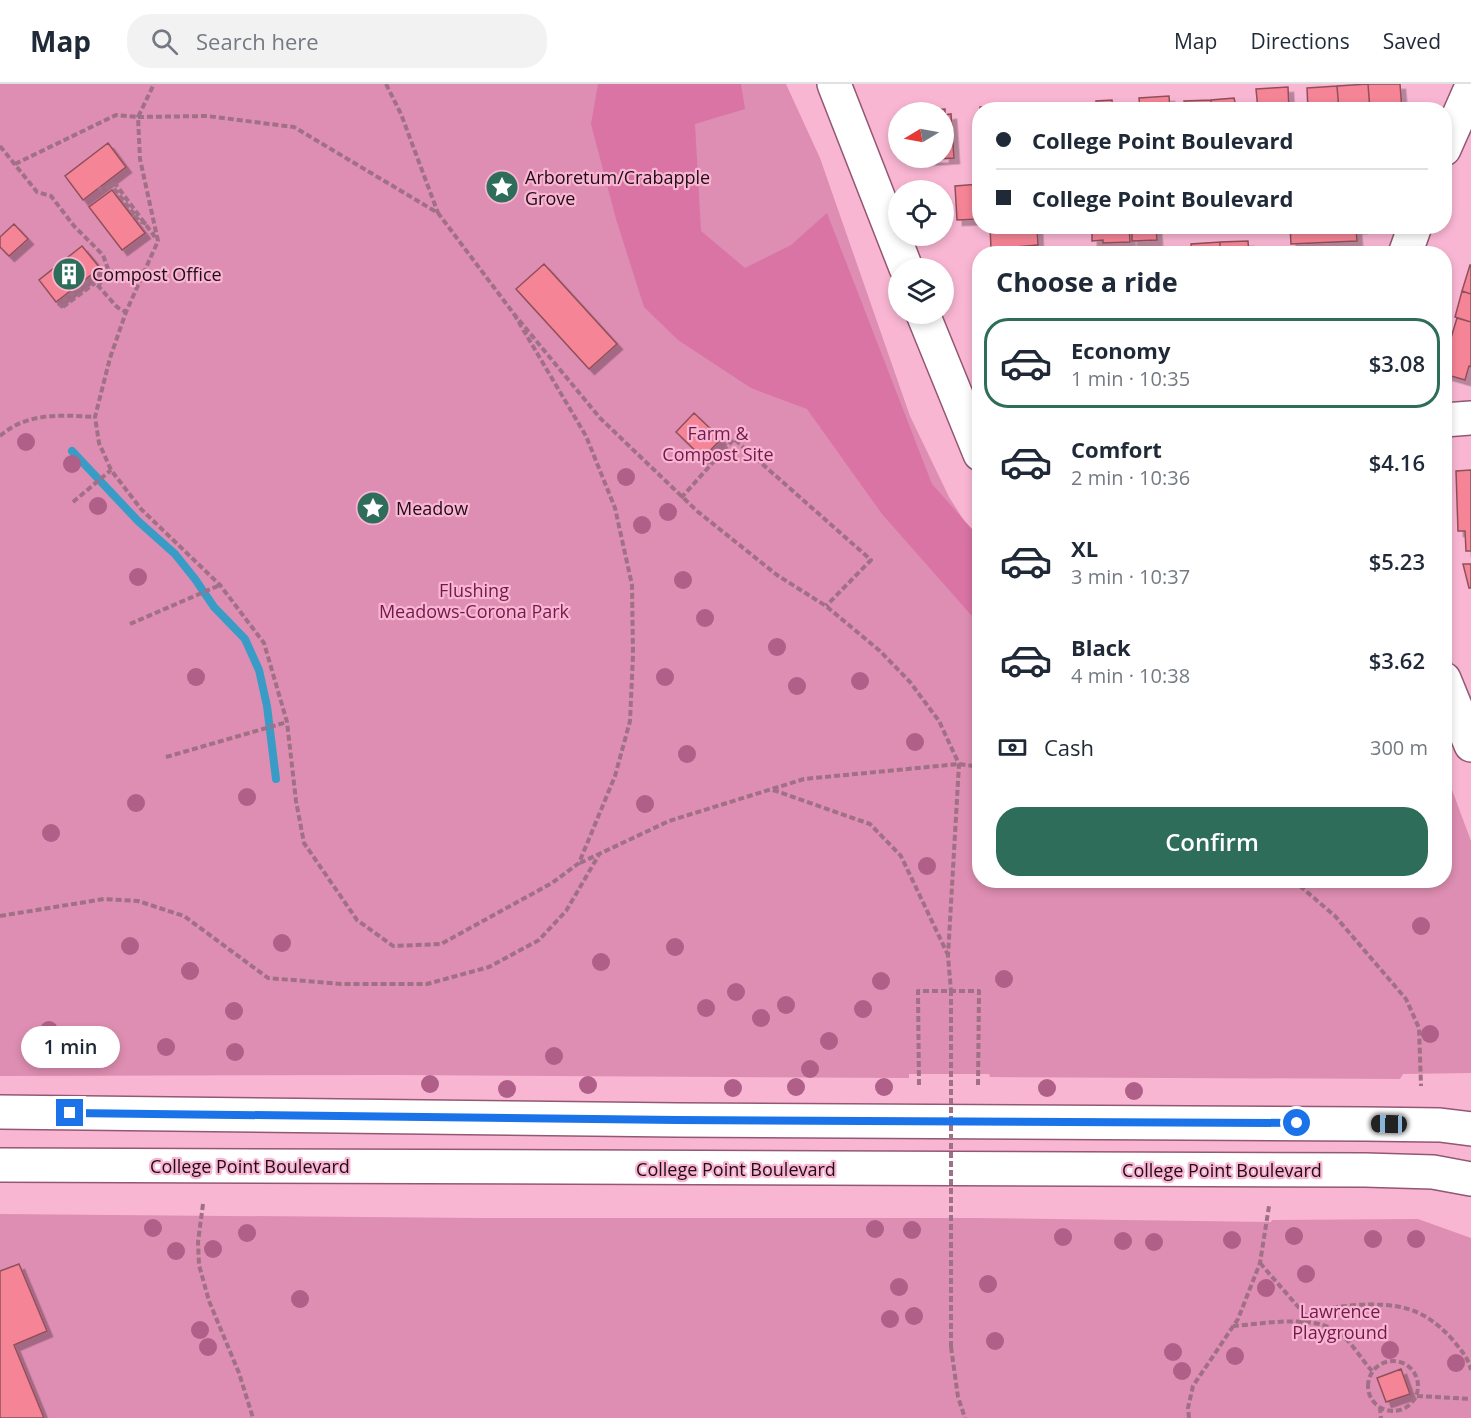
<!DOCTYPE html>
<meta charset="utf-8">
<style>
:root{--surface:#fff;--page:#f2f2f3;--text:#1f2937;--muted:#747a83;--line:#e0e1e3;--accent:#2e6d5a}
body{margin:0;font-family:"Open Sans",sans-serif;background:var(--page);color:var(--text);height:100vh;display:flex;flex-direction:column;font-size:22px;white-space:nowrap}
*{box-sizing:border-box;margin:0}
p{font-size:20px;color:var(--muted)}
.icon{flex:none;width:33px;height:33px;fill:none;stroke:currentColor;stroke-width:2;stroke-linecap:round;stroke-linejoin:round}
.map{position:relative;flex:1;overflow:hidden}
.side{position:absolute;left:972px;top:162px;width:480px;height:642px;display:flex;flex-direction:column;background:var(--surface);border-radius:24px;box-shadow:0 3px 9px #0003}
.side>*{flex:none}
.guide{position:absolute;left:972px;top:18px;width:480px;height:132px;border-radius:24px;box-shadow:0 3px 9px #0003;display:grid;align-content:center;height:132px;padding:0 24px;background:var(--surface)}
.needle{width:39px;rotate:260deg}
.buttons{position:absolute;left:888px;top:18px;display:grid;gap:12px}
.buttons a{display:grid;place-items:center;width:66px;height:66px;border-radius:50%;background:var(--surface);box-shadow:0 3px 9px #0003;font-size:30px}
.end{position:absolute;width:27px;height:27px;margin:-14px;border:8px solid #1a73e8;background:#fff;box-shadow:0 0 0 3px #fff}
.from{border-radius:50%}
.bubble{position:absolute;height:42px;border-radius:21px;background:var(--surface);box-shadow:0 3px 9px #0003;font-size:20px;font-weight:600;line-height:42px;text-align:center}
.car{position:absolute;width:18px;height:36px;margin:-18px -9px;border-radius:8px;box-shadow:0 0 4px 2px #0007;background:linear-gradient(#222 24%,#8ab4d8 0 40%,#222 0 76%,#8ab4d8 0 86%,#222 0)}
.guide b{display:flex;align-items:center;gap:21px;height:57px;font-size:22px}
.guide b+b{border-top:2px solid var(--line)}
.guide i{width:15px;height:15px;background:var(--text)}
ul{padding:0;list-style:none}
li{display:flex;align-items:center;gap:18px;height:90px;margin:0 12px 9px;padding:0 12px;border:3px solid transparent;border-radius:24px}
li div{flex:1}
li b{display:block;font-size:22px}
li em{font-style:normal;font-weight:600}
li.on{border-color:var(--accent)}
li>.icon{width:54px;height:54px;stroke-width:1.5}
h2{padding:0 24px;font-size:27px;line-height:72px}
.pay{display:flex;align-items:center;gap:15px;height:66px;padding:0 24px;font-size:22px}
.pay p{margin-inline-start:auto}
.action{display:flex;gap:12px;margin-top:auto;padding:12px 24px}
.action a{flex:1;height:69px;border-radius:24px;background:var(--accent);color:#fff;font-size:24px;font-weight:600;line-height:69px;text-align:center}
header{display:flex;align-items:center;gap:36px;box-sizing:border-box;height:84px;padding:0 30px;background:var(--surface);border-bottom:2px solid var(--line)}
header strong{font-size:28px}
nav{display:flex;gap:33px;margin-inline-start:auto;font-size:21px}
.search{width:420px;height:54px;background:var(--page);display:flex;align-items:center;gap:15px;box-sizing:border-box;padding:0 21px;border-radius:24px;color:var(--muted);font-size:22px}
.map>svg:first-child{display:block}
.green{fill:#de8eb2}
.forest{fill:#d974a5}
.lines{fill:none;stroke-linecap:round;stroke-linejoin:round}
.stream{stroke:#399cc7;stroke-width:8}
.building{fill:#f58496;stroke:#90505a;stroke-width:1.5;filter:url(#shadow)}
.minor-casing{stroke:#925773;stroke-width:36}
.major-casing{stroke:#925773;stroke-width:36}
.path{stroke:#a07086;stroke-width:4;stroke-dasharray:6 3;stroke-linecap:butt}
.minor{stroke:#fff;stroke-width:33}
.major{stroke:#fff;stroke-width:33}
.path-bridge{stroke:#a07086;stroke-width:4;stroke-dasharray:6 3;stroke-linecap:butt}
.tree{fill:#af5f88}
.route{stroke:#1a73e8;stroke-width:8}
.labels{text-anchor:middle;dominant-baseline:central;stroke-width:4.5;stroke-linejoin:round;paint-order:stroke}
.poi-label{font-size:18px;fill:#220c17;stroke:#f9b6d3;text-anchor:start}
.park-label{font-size:18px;fill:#73184b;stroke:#f9b6d3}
.street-label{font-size:18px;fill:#220c17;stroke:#f9b6d3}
</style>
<header>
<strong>Map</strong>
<div class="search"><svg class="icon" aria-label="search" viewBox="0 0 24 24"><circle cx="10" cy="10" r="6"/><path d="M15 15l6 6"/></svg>Search here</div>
<nav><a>Map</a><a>Directions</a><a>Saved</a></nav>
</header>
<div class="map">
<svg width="1471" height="1334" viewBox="0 0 1471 1334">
<defs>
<filter id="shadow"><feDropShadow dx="5.5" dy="5.5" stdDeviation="0" flood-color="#0004"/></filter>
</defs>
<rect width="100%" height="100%" fill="#f9b6d3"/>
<path class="green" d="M0 0H786L820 74 910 332 949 413 979 460 980 796H1444L1445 687 1471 757V989L1403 990 1400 995 990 993 989 990H909V994L394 991 0 992Z
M0 1130 480 1134H977L1271 1138 1272 1136 1418 1135 1471 1154V1334H0Z"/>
<path class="forest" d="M598 0H741L745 25 695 40 701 147 745 184 791 161 827 129 932 400 979 453V540L882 430 807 325 751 304 678 256 644 223 616 135 591 40Z"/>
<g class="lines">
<path class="stream" d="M72 367 138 437 175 470 195 495 214 523 245 555 259 586 267 622 276 695"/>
</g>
<path class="building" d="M1368 0 1370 26H1339L1337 2Z
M1368 0H1400L1402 26H1370Z
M1337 2 1339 26H1308L1307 4Z
M1288 3 1289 26H1258L1256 5Z
M1169 12 1170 26H1140L1139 14Z
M1234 14 1237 26H1212L1211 16Z
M1112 16 1113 26H1077V23L1096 21V17Z
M1211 16 1212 26H1185L1184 17Z
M1002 21V26H980V23Z
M945 25V31L951 30 954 74 922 76V74H944V28L918 27Z
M108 59 126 83 83 116 65 92Z
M980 100V135L957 136 955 102Z
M112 106 145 149 122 166 89 123Z
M14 140 28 155 9 172 0 163V153Z
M990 142H1037L1038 161 991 165Z
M1092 142H1129L1130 158 1103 159V156L1092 157Z
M1132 142H1156L1157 156 1132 157Z
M1290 142H1362V144H1356L1357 157 1291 160Z
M1248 157 1249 170H1220V158Z
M1220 158V170H1192L1191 160Z
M1038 161V170H992L991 165Z
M82 162 100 184 56 218 39 196Z
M544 180 617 260 589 285 516 205Z
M1470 181H1471V210L1462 207Z
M1462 207 1471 210V238L1455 233Z
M1457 234 1471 238V283L1469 282 1465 296 1444 290V277Z
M694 329 721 355 703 374 676 348Z
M1471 386V467H1466L1465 447H1458L1456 387Z
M1463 480H1471V504H1469Z
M19 1180 47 1247 14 1261 44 1334H0V1187Z
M1401 1285 1410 1310 1386 1318 1377 1294Z"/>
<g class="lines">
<g class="minor-casing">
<path id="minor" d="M834 0 906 184
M1444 65 1471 4
M1405 170 1415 142
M923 230 980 370
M1444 336 1471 334
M1444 595 1471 661"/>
</g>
<g class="major-casing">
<path id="major" d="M0 1028 677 1036 1365 1040 1440 1041 1471 1045
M0 1081 1365 1086 1433 1088 1471 1095"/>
</g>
<path class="path" d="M386 0 401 30 438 129
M0 62 37 108 51 112 74 142 103 171 108 185 98 203
M15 80 116 31 138 33 154 0
M114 98 155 153
M114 98 111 101 135 131 132 132
M99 103 102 107 111 101
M135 131 139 137 147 140
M84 201 92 195 117 223 126 228
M63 223 95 199
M63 223 59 220 84 201 82 199
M514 230 586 352 615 424 632 501 633 571 630 637 615 692 579 779 552 799 441 860 393 862 357 836 304 759 296 717 287 638 264 559 220 501 141 425 111 386 99 359 95 333 110 274 126 228 158 157 140 75 138 33 207 32 294 43 438 129 514 230 600 334 697 427 777 491 826 522 880 567 910 598 939 637 959 680 948 872 951 907
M0 352C27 328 61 331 95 333
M681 414 734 355 871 476 826 522
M73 418 111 386
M130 540 220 501
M166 673 287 638
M773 706 870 740 901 772 948 871
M580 779 669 737 804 695 959 680 980 683
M1293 796 1335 832 1406 915 1419 944 1421 1002
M0 832 104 815 138 817 184 832 268 894 341 900H427L489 883 539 856 566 827 600 769
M919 1001 918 907H979L978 1002
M203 1120 198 1158 199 1181 209 1217 239 1289 253 1334
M1260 1179 1307 1233
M1300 1239C1317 1224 1335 1223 1356 1221 1398 1219 1423 1223 1452 1255 1460 1265 1468 1273 1471 1286
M1233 1242C1263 1240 1312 1230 1338 1248 1350 1256 1362 1276 1372 1287
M951 1263 958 1313 965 1334
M1368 1302a25 25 0 1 1 50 0a25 25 0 1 1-50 0Z
M1417 1312 1471 1315
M1380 1323 1381 1334
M1189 1334 1188 1324 1193 1302 1238 1235 1260 1179 1269 1122"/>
<use href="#minor" class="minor"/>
<use href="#major" class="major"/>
<path class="path-bridge" d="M951 1263V907"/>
</g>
<g class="tree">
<circle cx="26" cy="358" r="9"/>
<circle cx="72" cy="380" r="9"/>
<circle cx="626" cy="393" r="9"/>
<circle cx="98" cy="422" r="9"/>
<circle cx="668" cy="428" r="9"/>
<circle cx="642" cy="441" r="9"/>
<circle cx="138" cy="493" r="9"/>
<circle cx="683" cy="496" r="9"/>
<circle cx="705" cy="534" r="9"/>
<circle cx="777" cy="563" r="9"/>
<circle cx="196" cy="593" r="9"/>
<circle cx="665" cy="593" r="9"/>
<circle cx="860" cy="597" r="9"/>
<circle cx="797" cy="602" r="9"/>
<circle cx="915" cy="658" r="9"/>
<circle cx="687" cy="670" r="9"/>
<circle cx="247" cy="713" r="9"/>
<circle cx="136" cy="719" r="9"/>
<circle cx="645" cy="720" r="9"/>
<circle cx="51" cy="749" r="9"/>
<circle cx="927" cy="782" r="9"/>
<circle cx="1421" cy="842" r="9"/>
<circle cx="282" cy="859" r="9"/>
<circle cx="130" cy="862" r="9"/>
<circle cx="675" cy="863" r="9"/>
<circle cx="601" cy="878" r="9"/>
<circle cx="190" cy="887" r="9"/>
<circle cx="1004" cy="895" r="9"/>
<circle cx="881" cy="897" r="9"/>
<circle cx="736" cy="908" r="9"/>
<circle cx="786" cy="921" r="9"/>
<circle cx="706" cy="924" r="9"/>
<circle cx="863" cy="925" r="9"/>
<circle cx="234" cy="927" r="9"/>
<circle cx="761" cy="934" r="9"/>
<circle cx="49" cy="946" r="9"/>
<circle cx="1430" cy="950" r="9"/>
<circle cx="829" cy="957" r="9"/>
<circle cx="166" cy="963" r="9"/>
<circle cx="235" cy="968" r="9"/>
<circle cx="554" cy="972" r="9"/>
<circle cx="810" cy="985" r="9"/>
<circle cx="430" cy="1000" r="9"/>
<circle cx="588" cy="1001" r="9"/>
<circle cx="796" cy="1003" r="9"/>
<circle cx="884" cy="1003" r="9"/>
<circle cx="733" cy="1004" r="9"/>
<circle cx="1047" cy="1004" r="9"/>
<circle cx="507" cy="1005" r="9"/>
<circle cx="1134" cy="1007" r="9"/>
<circle cx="153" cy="1144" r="9"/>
<circle cx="875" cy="1145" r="9"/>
<circle cx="912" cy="1146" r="9"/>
<circle cx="247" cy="1149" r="9"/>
<circle cx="1294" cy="1152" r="9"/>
<circle cx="1063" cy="1153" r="9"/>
<circle cx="1373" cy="1155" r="9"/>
<circle cx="1416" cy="1155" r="9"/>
<circle cx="1232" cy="1156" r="9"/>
<circle cx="1123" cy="1157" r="9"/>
<circle cx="1154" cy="1158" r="9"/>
<circle cx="213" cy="1165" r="9"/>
<circle cx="176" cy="1167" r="9"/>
<circle cx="1306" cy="1190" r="9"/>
<circle cx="988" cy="1200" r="9"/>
<circle cx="899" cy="1203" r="9"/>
<circle cx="1266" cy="1204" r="9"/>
<circle cx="300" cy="1215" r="9"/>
<circle cx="914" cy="1232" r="9"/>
<circle cx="890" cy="1235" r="9"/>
<circle cx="200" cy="1246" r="9"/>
<circle cx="995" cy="1257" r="9"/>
<circle cx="208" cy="1263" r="9"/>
<circle cx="1390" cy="1266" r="9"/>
<circle cx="1173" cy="1268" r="9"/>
<circle cx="1235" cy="1272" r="9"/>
<circle cx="1456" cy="1279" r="9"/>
<circle cx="1182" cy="1287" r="9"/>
</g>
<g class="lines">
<path class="route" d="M70 1029 677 1036 1297 1039"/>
</g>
<defs>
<g id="sight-disc" transform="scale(1.725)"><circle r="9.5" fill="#2e6d5a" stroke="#f9b6d3"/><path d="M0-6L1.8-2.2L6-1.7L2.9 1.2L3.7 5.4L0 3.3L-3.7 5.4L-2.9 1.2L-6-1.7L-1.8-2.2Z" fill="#fff"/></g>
<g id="building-disc" transform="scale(1.725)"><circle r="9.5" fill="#2e6d5a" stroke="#f9b6d3"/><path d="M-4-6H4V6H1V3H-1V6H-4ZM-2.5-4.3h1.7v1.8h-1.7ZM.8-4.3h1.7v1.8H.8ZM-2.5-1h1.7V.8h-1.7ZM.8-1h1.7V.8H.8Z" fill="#fff"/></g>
</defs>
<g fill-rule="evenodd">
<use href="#sight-disc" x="502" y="103"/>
<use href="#building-disc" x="69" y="190"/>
<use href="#sight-disc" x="373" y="424"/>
</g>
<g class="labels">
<g class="poi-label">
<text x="525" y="93">Arboretum/Crabapple<tspan x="525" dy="21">Grove</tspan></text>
<text x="92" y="190">Compost Office</text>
<text x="396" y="424">Meadow</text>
</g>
<g class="park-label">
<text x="718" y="349">Farm &amp;<tspan x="718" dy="21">Compost Site</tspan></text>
<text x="474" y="506">Flushing<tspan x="474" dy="21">Meadows-Corona Park</tspan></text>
<text x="1340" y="1227">Lawrence<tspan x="1340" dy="21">Playground</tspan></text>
</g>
<g class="street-label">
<text x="250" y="1082">College Point Boulevard</text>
<text x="736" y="1085">College Point Boulevard</text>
<text x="1222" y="1086">College Point Boulevard</text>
</g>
</g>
</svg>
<div class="buttons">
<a><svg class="needle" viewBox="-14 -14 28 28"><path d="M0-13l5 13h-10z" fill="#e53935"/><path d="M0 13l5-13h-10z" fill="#747a83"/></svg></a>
<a><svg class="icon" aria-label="locate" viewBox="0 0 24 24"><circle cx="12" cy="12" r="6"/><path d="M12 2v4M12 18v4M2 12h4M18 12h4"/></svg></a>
<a><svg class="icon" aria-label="layers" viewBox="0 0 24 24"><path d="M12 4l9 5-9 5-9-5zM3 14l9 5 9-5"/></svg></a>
</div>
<i class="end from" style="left:1297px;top:1039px"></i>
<i class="end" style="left:70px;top:1029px"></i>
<div class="bubble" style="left:21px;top:942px;width:99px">1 min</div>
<i class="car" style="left:1389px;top:1040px;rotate:271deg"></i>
<div class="guide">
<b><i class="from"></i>College Point Boulevard</b>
<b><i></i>College Point Boulevard</b>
</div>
<section class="side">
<h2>Choose a ride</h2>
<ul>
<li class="on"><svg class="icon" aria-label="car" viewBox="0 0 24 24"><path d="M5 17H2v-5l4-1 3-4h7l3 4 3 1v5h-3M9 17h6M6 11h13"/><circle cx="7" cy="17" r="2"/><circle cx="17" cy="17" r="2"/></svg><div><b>Economy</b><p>1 min · 10:35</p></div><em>$3.08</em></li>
<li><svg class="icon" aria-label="car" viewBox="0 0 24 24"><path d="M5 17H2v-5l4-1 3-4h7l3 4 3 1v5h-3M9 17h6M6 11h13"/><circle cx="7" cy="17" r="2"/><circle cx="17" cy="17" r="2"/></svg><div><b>Comfort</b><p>2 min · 10:36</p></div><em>$4.16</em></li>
<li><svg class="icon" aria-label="car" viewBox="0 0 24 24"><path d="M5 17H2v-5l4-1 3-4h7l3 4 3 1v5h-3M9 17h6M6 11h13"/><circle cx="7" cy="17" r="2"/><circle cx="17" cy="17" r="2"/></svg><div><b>XL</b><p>3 min · 10:37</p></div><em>$5.23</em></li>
<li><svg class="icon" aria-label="car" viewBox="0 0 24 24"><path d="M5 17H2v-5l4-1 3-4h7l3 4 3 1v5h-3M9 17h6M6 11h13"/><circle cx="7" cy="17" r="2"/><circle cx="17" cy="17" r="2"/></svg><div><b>Black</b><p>4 min · 10:38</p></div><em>$3.62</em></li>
</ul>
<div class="pay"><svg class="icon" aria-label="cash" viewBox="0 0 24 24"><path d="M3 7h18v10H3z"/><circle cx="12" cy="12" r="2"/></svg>Cash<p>300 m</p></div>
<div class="action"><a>Confirm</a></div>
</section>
</div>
